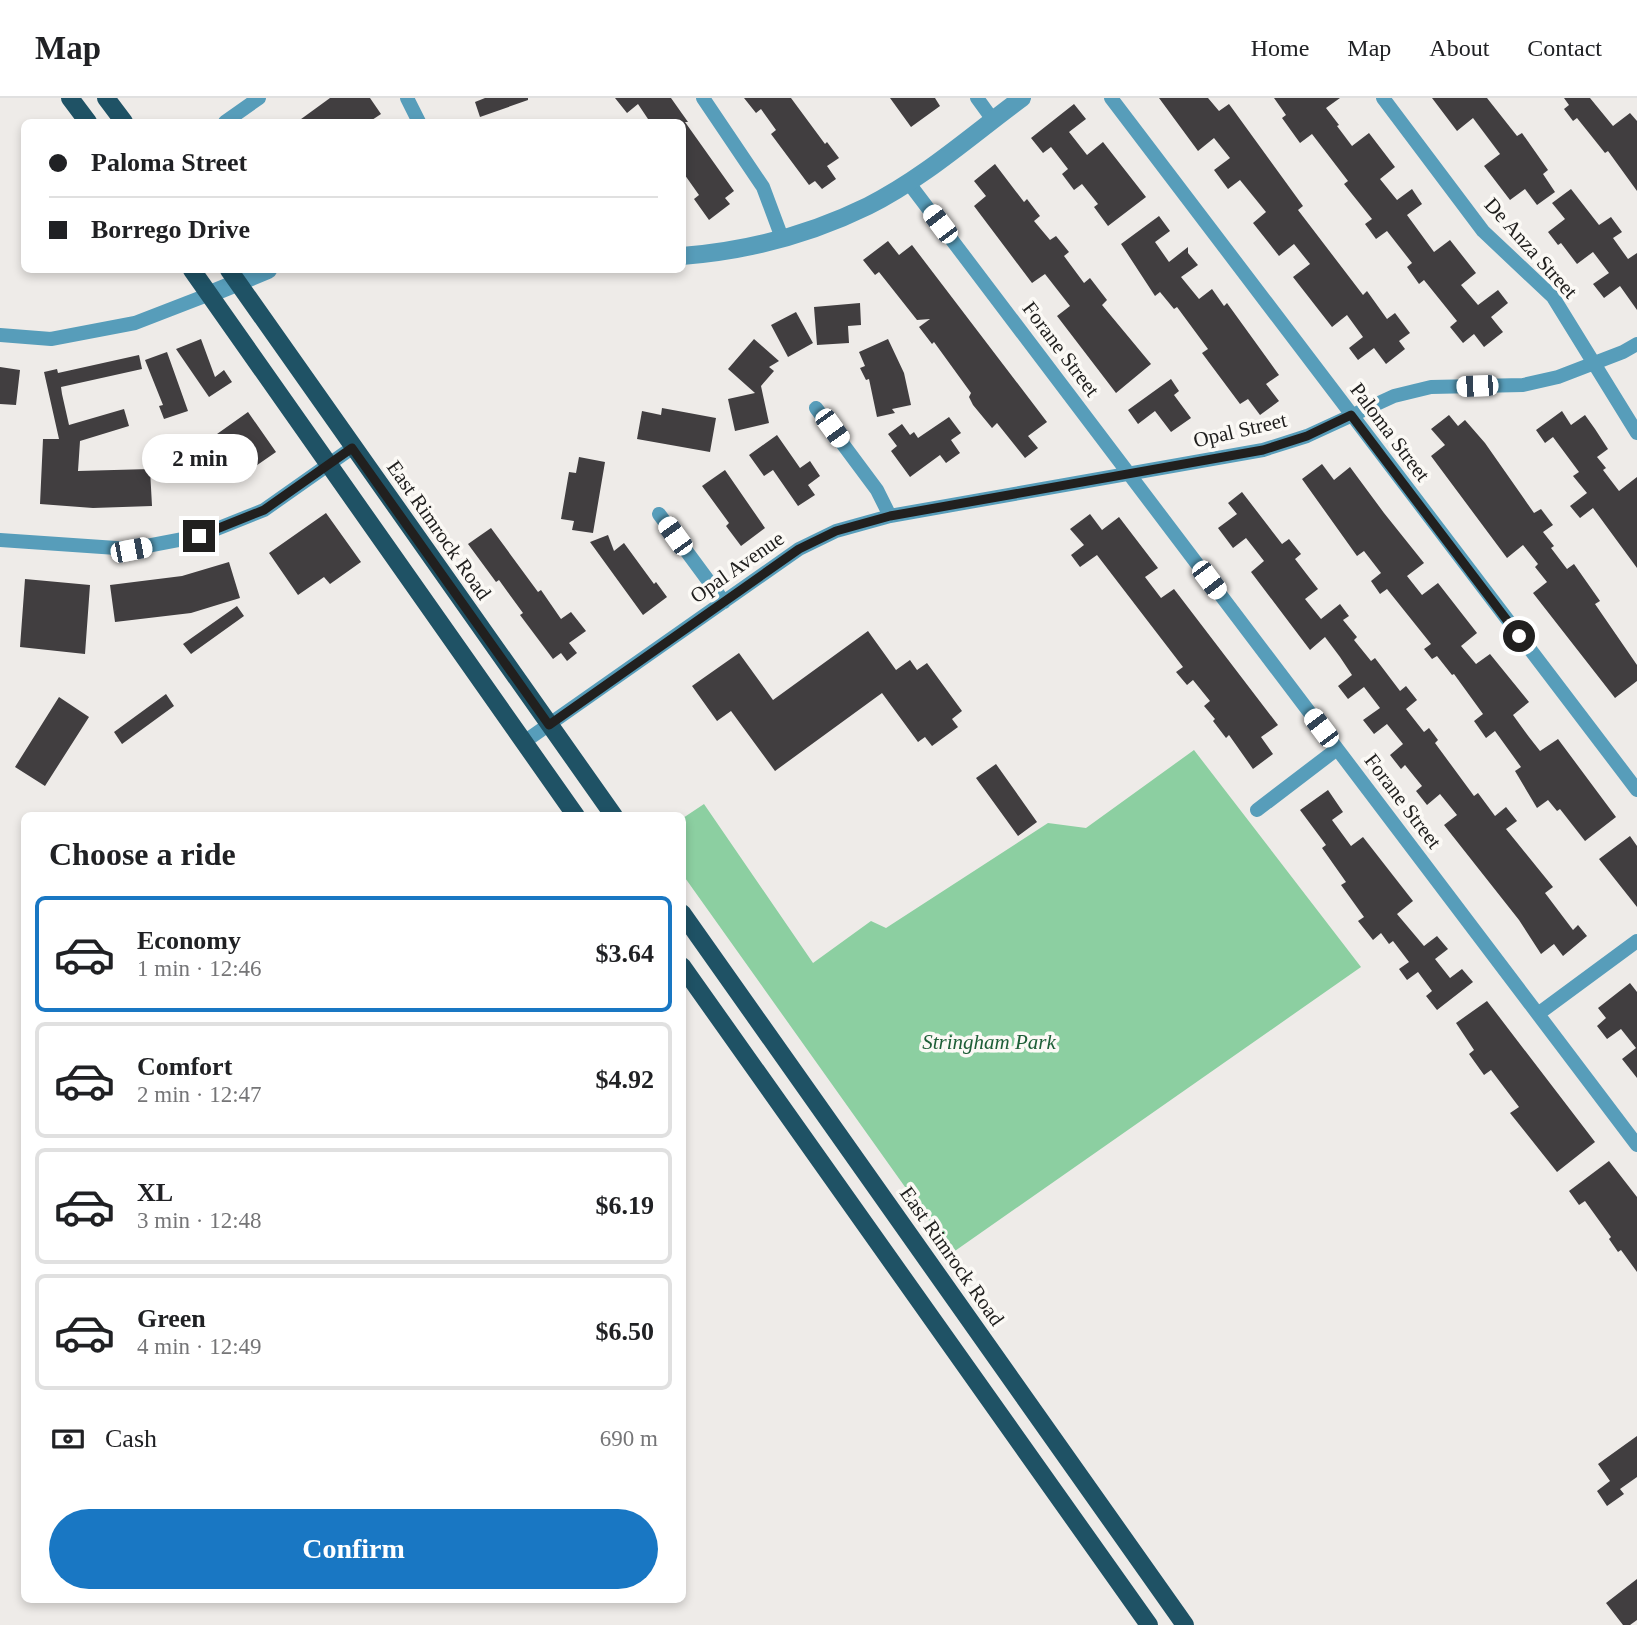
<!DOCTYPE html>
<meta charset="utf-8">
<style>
:root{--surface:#fff;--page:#f2f2f2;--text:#202124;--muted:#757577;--line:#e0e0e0;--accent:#1977c3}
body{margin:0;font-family:"Times New Roman",serif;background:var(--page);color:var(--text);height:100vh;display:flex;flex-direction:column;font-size:26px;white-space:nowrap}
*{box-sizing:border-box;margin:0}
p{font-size:23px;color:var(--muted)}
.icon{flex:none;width:38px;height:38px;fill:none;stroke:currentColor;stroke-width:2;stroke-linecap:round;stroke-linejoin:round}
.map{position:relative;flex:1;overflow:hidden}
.sheet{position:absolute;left:21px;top:714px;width:665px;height:791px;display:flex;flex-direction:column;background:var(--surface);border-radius:10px;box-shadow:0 4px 10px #0003}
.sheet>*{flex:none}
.hud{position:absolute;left:21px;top:21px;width:665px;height:154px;border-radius:10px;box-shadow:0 4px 10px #0003;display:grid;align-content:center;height:154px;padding:0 28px;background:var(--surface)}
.end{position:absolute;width:32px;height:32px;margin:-16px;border:9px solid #21201f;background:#fff;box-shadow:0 0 0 4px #fff}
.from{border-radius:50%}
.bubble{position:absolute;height:49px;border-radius:24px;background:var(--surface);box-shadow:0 4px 10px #0003;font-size:23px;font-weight:700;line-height:49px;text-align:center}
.car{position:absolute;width:21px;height:42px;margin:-21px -10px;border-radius:9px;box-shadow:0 0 5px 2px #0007;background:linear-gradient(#fff 24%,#345 0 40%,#fff 0 76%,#345 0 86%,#fff 0)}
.hud b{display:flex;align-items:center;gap:24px;height:66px;font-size:26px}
.hud b+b{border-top:2px solid var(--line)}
.hud i{width:18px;height:18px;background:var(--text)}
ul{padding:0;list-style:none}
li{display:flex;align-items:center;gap:21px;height:116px;margin:0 14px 10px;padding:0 14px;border:4px solid var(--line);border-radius:10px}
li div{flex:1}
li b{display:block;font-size:26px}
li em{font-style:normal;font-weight:700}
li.current{border-color:var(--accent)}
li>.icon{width:63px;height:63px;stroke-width:1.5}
h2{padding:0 28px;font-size:32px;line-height:84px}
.pay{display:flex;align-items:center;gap:18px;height:77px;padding:0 28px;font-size:26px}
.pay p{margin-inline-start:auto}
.action{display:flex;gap:14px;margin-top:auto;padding:14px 28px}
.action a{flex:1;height:80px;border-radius:42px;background:var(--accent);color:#fff;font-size:28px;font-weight:700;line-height:80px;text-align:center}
header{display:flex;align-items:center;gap:42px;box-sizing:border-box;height:98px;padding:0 35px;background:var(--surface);border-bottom:2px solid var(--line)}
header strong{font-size:33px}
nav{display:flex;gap:38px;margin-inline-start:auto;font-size:24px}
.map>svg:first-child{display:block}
.green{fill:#8ccfa1}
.building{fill:#413e40}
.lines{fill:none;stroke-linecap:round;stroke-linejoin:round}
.minor{stroke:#579dba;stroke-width:14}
.tertiary{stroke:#579dba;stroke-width:18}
.primary{stroke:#1f5265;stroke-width:18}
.route{stroke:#21201f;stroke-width:9}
.labels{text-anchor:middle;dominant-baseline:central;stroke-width:7;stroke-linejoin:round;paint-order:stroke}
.street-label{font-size:21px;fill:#21201f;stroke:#fbf9f5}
.park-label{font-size:21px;font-style:italic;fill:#1d5e37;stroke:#fbf9f5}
</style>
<header>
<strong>Map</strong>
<nav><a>Home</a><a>Map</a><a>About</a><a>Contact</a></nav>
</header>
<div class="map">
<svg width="1637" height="1527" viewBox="0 0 1637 1527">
<rect width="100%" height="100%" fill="#eeebe8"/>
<path class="green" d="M1194 652 1361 869 952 1155 683 777V720L704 706 813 865 871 823 886 830 1048 725 1086 730Z"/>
<path class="building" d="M330 0H370L381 16 369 24H297Z
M485 0H528V2L480 19 475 4Z
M615 0H671L688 24H685L734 93 725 100 730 106 709 122 694 101 699 97 682 73V24H650L638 6 627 15Z
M744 0H791L825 46 827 44 839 60 827 68 836 81 822 91 815 83 809 87 771 36 776 32 761 11 756 15Z
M890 0H935L940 8 911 29Z
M1159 0H1208L1219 13 1229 6 1303 108 1298 112 1363 197 1367 193 1387 221 1395 215 1410 235 1399 243 1405 251 1386 266 1374 250 1358 262 1349 250 1363 239 1347 217 1332 229 1293 179 1310 166 1294 146 1279 158 1253 125 1266 114 1240 82 1228 91 1214 72 1230 60 1214 40 1198 53Z
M1274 0H1340L1326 10 1339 27 1337 28 1352 48 1369 35 1395 69 1380 81 1397 102 1412 91 1422 106 1407 117 1434 154 1450 142 1476 175 1461 187 1478 207 1498 192 1508 205 1491 219 1503 234 1484 249 1474 236 1463 245 1450 229 1457 223 1424 182 1419 186 1407 169 1412 165 1387 133 1376 141 1365 126 1372 121 1344 86 1348 83 1312 36 1300 45 1282 20 1286 17Z
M1432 0H1487L1517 38 1522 35 1548 72 1543 76 1555 94 1537 107 1525 91 1510 102 1484 68 1500 56 1473 20 1457 33Z
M1564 0H1590L1613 28 1630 15 1637 23V93L1608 53 1605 55 1577 20 1573 23 1564 11 1569 7Z
M1074 6 1086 21 1069 34 1087 57 1103 44 1146 99 1108 128 1094 109 1098 106 1082 86 1074 92 1062 76 1068 71 1051 49 1043 55 1031 40Z
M995 66 1024 104 1027 101 1040 118 1034 123 1050 142 1056 138 1069 154 1064 158 1084 185 1090 180 1107 202 1102 207 1151 266 1116 295 1057 218 1070 208 1045 176 1032 185 974 108 986 98 974 83Z
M1571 91 1599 127 1611 119 1622 134 1613 140 1628 161 1637 155V212L1620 188 1604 200 1593 186 1609 175 1593 154 1577 166 1561 145 1558 147 1548 134 1565 121 1552 105Z
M1159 118 1170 133 1155 144 1169 164 1188 149V155L1198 167 1181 179 1199 201 1212 191 1224 208 1227 205 1279 277 1266 286 1279 303 1260 317 1248 301 1240 306 1202 255 1208 251 1177 209 1174 211 1160 194 1155 198 1121 146Z
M888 143 899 157 912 147 1047 324 1028 338 1038 350 1025 360 997 325 992 330 973 307 969 299 971 295 934 244 932 246 919 229 930 221 917 222 879 174 875 177 863 162Z
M860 205 861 227 848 228 849 245 817 247 814 209Z
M796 214 813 245 788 259 771 227Z
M201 241 215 279 224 272 232 284 209 299 176 251Z
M754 241 779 263 769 269 774 273 761 288 769 325 735 333 728 301 755 295 728 271Z
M888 241 904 275 911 307 892 311 895 315 877 319 869 281 866 282 860 270 865 268 859 254Z
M167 254 188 313 164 321 159 308 163 307 145 262Z
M139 257 142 271 61 289 62 296 69 327 124 311 129 328 80 343 78 373 150 371 152 408 93 410 40 406 43 341H59L44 274 57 271 58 275Z
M0 269 20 272 16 307 0 306Z
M1171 281 1179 293 1174 297 1191 320 1171 334 1155 313 1138 326 1128 312Z
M662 310 716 320 710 354 637 341 642 313 661 317Z
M1562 313 1571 327 1585 317 1595 331 1608 351 1597 359 1606 370 1603 372 1619 393 1637 379V470L1593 410 1580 420 1570 408 1587 395 1573 378 1579 374 1553 339 1545 345 1536 332Z
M248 314 276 354 244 376 217 336Z
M1449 317 1458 328 1465 322 1485 345 1534 415 1541 411 1553 427 1543 434 1554 448 1551 450 1567 471 1574 466 1600 503 1595 506 1637 567V583L1615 600 1533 495 1547 484 1535 469 1538 466 1523 447 1507 460 1431 358 1445 347 1431 331Z
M949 319 961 335 951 342 960 355 946 365 940 357 910 379 891 353 897 348 888 336 902 326 910 337 914 334 918 340Z
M777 337 800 370 810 363 820 378 808 387 815 397 798 408 773 372 764 378 749 357Z
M191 348 196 361 173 370 169 357Z
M579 359 605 364 593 435 572 432 574 423 561 421 569 374 576 375Z
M1322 366 1334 382 1350 369 1384 415 1424 465 1407 478 1422 497 1438 485 1477 535 1461 548 1476 566 1490 556 1529 604 1513 617 1529 639 1540 653 1558 641 1616 719 1585 743 1560 711 1557 713 1548 702 1537 710 1515 673 1521 669 1495 633 1486 640 1474 623 1483 616 1454 576 1452 577 1437 558 1432 561 1424 551 1431 546 1387 491 1380 496 1371 483 1381 475 1364 453 1357 458 1302 381Z
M725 372 765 430 741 448 726 428 729 425 702 388Z
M1242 394 1282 446 1289 441 1301 456 1295 461 1318 491 1305 501 1321 521 1340 506 1349 518 1343 522 1357 539 1354 542 1371 563 1375 560 1400 593 1406 588 1417 602 1406 611 1424 634 1429 630 1438 642 1435 645 1474 698 1478 695 1495 718 1506 709 1517 723 1506 731 1553 789 1545 795 1573 832 1578 827 1587 838 1563 858 1554 846 1541 856 1519 822 1444 727 1457 717 1440 696 1427 707 1416 693 1422 688 1405 667 1401 671 1390 657 1403 646 1387 626 1374 636 1363 622 1380 610 1364 589 1348 601 1338 588 1352 577 1340 559 1325 539 1310 552 1251 474 1264 463 1246 440 1233 450 1218 430 1237 416 1228 405Z
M326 415 361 464 330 486 324 479 298 497 269 455Z
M1090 416 1102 432 1119 419 1158 470 1145 479 1161 500 1174 491 1278 627 1261 639 1273 656 1253 671 1229 637 1226 640 1213 623 1215 621 1204 608 1210 603 1193 582 1187 587 1176 574 1183 569 1097 457 1080 469 1071 457 1084 447 1070 431Z
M491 430 538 494 541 492 561 521 571 514 586 533 569 545 577 555 567 563 561 555 553 561 520 517 523 515 499 482 496 484 468 446Z
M608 437 614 453 624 445 654 486 656 484 667 499 643 517 590 444Z
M229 464 240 500 191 515 115 524 110 487 182 478Z
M25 481 90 487 85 556 20 549Z
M237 508 244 518 191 556 183 546Z
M868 533 896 572 910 562 917 572 927 565 962 613 952 621 958 629 932 648 925 639 918 644 882 595 775 673 731 613 717 623 692 588 739 555 773 602Z
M166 596 174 608 122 646 114 634Z
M59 599 89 619 45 688 15 669Z
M996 666 1037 724 1018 738 976 680Z
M1328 692 1343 714 1332 722 1351 748 1363 739 1413 803 1397 816 1424 848 1437 838 1448 851 1435 861 1450 880 1462 871 1473 884 1437 912 1426 898 1432 893 1418 874 1407 882 1399 871 1409 864 1393 843 1389 846 1381 835 1373 842 1358 823 1364 819 1341 787 1346 784 1322 750 1326 747 1300 712Z
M1630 738 1637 748V809L1599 761Z
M1630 885 1637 894V980L1622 961 1636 950 1621 931 1607 941 1597 928 1606 920 1598 910Z
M1487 903 1595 1044 1557 1074 1510 1015 1519 1009 1491 972 1484 977 1469 956 1474 952 1456 925Z
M1609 1063 1637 1099V1174L1621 1152 1618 1154 1609 1141 1611 1139 1585 1103 1579 1107 1569 1093Z
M1637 1338V1379L1620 1391 1624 1396 1607 1408 1597 1393 1610 1383 1598 1366Z
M1637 1481V1522L1630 1527H1623L1606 1505Z"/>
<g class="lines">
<path class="minor" d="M407 0 419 24
M703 0 763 89 782 140
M977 0 993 22
M1111 0 1637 692
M1383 0 1483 133 1553 199 1637 335
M225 24 259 0
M908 84 1637 1047
M0 237 51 241 135 225 210 196
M816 310 877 392 890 418
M659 416 724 504
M0 442 131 451 199 438 264 412 352 350
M524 644 799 451 836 433 890 418 1263 352 1307 338 1394 298 1431 289 1523 287 1558 279 1623 254 1637 246
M1257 712 1337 651
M1538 916 1637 843"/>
<path class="tertiary" d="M682 158C746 153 811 136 868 108 924 80 973 36 1022 0
M210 196 268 172"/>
<path class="primary" d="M70 0 88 24
M106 0 124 24
M192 172 576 718
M229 172 614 718
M682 815 1185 1527
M682 868 1149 1527"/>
</g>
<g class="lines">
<path class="route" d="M199 438 264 412 352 350 549 627 799 451 836 433 890 418 1263 352 1307 338 1351 317 1519 538"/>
</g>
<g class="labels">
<g class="street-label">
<text transform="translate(1531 150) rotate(48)">De Anza Street</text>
<text transform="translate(1061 251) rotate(53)">Forane Street</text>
<text transform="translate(1240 332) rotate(-13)">Opal Street</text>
<text transform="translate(1390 334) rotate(53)">Paloma Street</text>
<text transform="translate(439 432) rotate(55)">East Rimrock Road</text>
<text transform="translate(737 469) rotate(-35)">Opal Avenue</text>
<text transform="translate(1403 703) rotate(53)">Forane Street</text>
<text transform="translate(952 1158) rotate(55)">East Rimrock Road</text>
</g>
<g class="park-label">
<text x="989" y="944">Stringham Park</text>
</g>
</g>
</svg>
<i class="end from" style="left:1519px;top:538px"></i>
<i class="end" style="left:199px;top:438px"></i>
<div class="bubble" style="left:142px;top:336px;width:116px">2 min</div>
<i class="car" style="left:940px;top:126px;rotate:323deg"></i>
<i class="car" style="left:1477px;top:288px;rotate:268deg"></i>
<i class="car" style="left:832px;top:330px;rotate:144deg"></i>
<i class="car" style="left:675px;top:438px;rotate:324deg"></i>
<i class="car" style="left:131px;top:452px;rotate:79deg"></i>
<i class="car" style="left:1209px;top:482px;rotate:143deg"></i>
<i class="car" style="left:1321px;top:630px;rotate:323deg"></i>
<div class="hud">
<b><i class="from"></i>Paloma Street</b>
<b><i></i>Borrego Drive</b>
</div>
<section class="sheet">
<h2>Choose a ride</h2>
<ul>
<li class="current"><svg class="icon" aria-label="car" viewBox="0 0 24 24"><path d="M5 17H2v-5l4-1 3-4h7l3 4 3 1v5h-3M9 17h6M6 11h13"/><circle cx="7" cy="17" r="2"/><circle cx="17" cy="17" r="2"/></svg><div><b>Economy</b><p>1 min · 12:46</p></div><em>$3.64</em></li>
<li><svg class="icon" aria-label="car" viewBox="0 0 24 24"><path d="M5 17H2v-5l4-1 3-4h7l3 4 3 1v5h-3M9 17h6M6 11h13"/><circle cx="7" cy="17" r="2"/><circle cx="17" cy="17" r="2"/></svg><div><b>Comfort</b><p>2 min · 12:47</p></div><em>$4.92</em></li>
<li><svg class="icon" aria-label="car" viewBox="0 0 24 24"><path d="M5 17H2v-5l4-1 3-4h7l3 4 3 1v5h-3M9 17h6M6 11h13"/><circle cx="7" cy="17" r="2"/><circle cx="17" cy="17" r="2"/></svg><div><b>XL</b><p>3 min · 12:48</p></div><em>$6.19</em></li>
<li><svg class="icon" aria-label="car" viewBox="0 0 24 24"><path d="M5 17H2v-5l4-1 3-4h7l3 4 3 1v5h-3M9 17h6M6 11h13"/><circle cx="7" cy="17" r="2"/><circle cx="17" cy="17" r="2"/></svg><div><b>Green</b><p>4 min · 12:49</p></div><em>$6.50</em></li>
</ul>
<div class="pay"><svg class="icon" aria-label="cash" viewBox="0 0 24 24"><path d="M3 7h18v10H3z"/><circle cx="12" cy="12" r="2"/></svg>Cash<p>690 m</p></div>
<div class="action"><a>Confirm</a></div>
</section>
</div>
